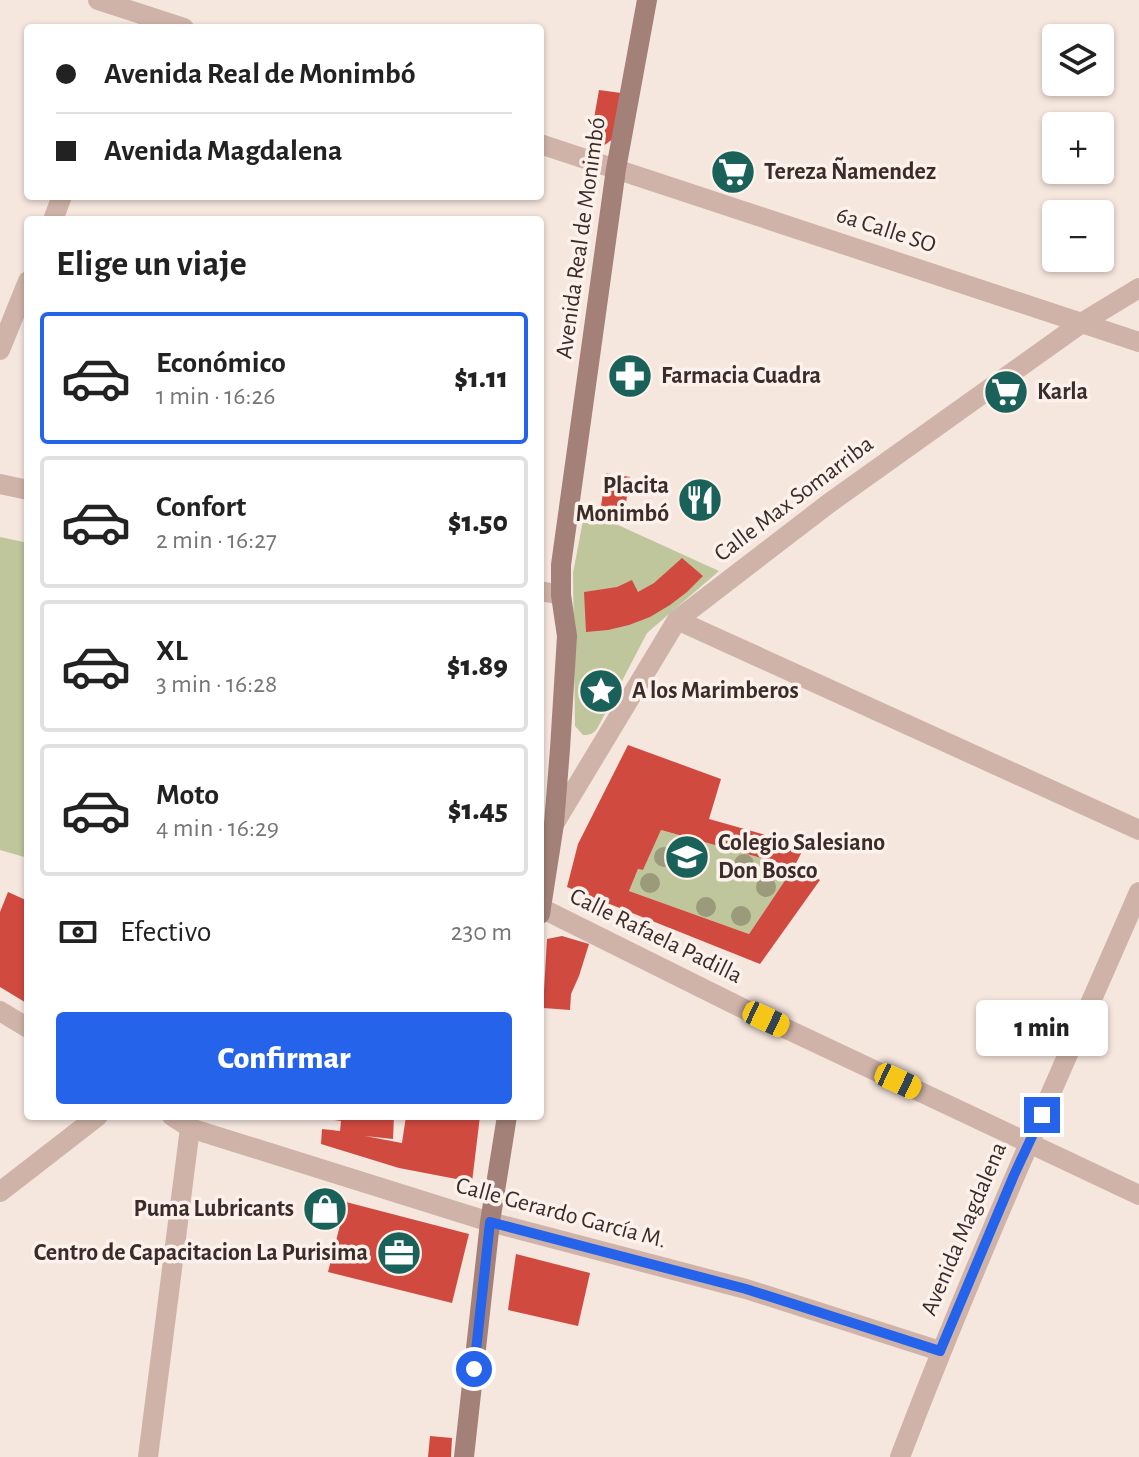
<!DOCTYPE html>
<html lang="es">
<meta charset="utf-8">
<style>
:root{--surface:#fff;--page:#f2f2f2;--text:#222;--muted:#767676;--line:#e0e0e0;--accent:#2563eb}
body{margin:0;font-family:"Alegreya Sans",sans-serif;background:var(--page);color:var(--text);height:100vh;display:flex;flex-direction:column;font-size:30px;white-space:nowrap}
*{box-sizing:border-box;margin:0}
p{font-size:26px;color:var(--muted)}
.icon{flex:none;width:44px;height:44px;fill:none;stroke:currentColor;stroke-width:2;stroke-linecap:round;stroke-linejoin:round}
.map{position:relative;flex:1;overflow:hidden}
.panel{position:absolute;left:24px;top:216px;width:520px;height:904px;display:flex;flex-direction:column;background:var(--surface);border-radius:8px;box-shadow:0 2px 6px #0004}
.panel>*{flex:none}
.banner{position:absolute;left:24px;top:24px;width:520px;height:176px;border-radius:8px;box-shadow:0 2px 6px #0004;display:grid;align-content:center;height:176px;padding:0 32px;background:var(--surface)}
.buttons{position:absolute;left:1042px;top:24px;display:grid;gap:16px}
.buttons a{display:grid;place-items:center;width:72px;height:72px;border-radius:8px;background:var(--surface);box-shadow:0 2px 6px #0004;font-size:40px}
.end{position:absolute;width:36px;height:36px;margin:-18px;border:10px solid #2563eb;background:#fff;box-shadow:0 0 0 4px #fff}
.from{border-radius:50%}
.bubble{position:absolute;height:56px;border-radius:8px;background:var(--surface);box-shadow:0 2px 6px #0004;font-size:26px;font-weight:800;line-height:56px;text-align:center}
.car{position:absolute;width:24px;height:48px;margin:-24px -12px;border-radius:10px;box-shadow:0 0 6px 2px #0007;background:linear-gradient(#f5c518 24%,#345 0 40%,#f5c518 0 76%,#345 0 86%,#f5c518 0)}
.banner b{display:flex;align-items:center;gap:28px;height:76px;font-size:30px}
.banner b+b{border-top:2px solid var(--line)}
.banner i{width:20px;height:20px;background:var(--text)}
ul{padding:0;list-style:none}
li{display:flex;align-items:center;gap:24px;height:132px;margin:0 16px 12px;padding:0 16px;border:4px solid var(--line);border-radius:8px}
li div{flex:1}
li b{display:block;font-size:30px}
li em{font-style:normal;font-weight:800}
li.selected{border-color:var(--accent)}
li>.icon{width:72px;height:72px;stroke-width:1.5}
h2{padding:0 32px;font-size:36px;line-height:96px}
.pay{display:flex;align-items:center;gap:20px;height:88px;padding:0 32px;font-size:30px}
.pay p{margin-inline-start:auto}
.primary-button{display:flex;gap:16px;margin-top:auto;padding:16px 32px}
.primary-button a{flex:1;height:92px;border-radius:8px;background:var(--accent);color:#fff;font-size:32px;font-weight:800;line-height:92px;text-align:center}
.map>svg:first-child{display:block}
.green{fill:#bfc69c}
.building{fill:#d14a40}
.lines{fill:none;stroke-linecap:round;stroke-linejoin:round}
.street{stroke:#cfb3a8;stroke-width:20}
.secondary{stroke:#a38179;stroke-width:20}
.tree{fill:#9b9a7b}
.route{stroke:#2563eb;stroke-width:10}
.labels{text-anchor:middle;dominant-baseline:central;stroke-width:7;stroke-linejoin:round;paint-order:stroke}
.poi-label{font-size:24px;font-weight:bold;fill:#3b2c29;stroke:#fcf1eb;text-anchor:start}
.street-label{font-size:24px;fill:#3b2c29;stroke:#fcf1eb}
</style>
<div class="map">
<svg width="1139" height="1457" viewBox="0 0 1139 1457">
<rect width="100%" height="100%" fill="#f5e6de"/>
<path class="green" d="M585 510 719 571 647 633 598 727C594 734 590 735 583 735L575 726 573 573Z
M0 537 28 543V858L0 850Z
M661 830 794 867 749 934 629 891 638 869 643 870Z"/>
<path class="building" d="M599 90 621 93 614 138 602 147 590 141Z
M622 363 641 367 637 389 618 385Z
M606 473 630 477 625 509 601 506Z
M682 558 703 576 687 592 670 605 650 617 629 625 608 630 586 632 584 592 617 587 632 580 638 592 654 583Z
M628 745 721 779 709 819 805 846 794 867 661 830 643 870 638 869 629 891 749 934 794 867 820 880 760 964 567 887 578 844Z
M8 892 28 901V1004L0 987V912Z
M562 936 589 944 579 976 571 994 570 1010 543 1008 547 939Z
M321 1116H394L393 1139 365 1136 402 1143 406 1116H480L472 1182 399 1168 321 1144 322 1129 340 1131 341 1121 321 1118Z
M316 1198 337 1201 333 1221 312 1218Z
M346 1202 469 1234 452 1303 328 1272Z
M516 1254 590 1273 578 1326 508 1310Z
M430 1436 452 1438 451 1457H428Z"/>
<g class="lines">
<path class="street" d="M98 0 184 28
M540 144 1139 342
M53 220 62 196
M0 350 28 281
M0 484 28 490
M540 591 561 595
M677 620 1139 830
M554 824 677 620 828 504 1083 322 1139 288
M541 908 740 1007 1139 1195
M0 1011 28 1028
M172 1116 190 1128 490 1222 746 1289 940 1351
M0 1192 98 1116
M148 1457 190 1128
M900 1457C973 1266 1057 1080 1139 892"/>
<path class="secondary" d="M540 914 554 824 560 749 567 636 561 595V565L616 169 647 0
M464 1457 490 1222 507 1116"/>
</g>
<g class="tree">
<circle cx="664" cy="857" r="10"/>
<circle cx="744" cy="864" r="10"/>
<circle cx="650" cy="883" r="10"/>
<circle cx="766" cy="887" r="10"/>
<circle cx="706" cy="907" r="10"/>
<circle cx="741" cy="916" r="10"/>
</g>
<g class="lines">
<path class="route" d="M474 1369 490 1222 746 1289 940 1351 1014 1175 1042 1115"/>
</g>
<defs>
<g id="supermarket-disc" transform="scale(2.3)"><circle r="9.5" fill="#1a6159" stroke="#fcf1eb"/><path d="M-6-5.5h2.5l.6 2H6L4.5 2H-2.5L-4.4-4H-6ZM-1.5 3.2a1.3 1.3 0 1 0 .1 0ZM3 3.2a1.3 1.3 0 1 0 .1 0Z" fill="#fff"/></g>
<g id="pharmacy-disc" transform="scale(2.3)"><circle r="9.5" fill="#1a6159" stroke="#fcf1eb"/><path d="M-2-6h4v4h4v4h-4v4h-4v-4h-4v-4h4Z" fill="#fff"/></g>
<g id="restaurant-disc" transform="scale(2.3)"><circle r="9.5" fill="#1a6159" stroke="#fcf1eb"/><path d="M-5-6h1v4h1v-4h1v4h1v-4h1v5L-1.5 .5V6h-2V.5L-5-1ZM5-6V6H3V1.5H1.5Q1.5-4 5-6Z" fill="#fff"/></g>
<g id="sight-disc" transform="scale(2.3)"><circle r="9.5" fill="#1a6159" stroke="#fcf1eb"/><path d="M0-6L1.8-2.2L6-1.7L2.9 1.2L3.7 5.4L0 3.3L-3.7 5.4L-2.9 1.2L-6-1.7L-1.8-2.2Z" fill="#fff"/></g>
<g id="school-disc" transform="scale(2.3)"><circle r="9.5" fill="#1a6159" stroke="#fcf1eb"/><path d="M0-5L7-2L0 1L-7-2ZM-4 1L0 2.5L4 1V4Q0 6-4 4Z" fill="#fff"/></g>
<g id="shop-disc" transform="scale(2.3)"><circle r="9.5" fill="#1a6159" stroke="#fcf1eb"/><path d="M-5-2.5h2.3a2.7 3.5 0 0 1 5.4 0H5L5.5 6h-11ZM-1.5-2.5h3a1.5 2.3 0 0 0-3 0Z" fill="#fff"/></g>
<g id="office-disc" transform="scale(2.3)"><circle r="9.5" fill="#1a6159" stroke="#fcf1eb"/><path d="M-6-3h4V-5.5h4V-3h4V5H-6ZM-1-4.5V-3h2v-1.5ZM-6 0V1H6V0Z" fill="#fff"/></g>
</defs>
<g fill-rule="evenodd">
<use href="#supermarket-disc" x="733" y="172"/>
<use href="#pharmacy-disc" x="630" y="376"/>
<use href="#supermarket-disc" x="1006" y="392"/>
<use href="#restaurant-disc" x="700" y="500"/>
<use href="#sight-disc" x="601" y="691"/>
<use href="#school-disc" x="687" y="857"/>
<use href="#shop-disc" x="325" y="1209"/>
<use href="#office-disc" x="399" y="1253"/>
</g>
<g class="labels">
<g class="poi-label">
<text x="764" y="172">Tereza Ñamendez</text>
<text x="661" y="376">Farmacia Cuadra</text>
<text x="1037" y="392">Karla</text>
<text x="669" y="486" text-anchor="end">Placita<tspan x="669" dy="28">Monimbó</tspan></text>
<text x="632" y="691">A los Marimberos</text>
<text x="718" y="843">Colegio Salesiano<tspan x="718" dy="28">Don Bosco</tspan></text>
<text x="294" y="1209" text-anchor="end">Puma Lubricants</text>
<text x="368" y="1253" text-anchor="end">Centro de Capacitacion La Purisima</text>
</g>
<g class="street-label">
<text transform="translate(886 230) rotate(18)">6a Calle SO</text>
<text transform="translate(581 238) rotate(-82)">Avenida Real de Monimbó</text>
<text transform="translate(794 499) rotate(-37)">Calle Max Somarriba</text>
<text transform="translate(656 936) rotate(26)">Calle Rafaela Padilla</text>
<text transform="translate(561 1213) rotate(15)">Calle Gerardo García M.</text>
<text transform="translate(964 1229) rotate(-67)">Avenida Magdalena</text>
</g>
</g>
</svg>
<div class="buttons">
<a><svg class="icon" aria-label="layers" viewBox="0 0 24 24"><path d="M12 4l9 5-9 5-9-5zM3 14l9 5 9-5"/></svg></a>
<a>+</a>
<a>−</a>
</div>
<i class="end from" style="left:474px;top:1369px"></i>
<i class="end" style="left:1042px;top:1115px"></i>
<div class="bubble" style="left:976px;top:1000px;width:132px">1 min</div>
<i class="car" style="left:766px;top:1019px;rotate:115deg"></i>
<i class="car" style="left:898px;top:1081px;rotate:115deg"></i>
<div class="banner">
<b><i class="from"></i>Avenida Real de Monimbó</b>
<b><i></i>Avenida Magdalena</b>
</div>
<section class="panel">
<h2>Elige un viaje</h2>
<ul>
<li class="selected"><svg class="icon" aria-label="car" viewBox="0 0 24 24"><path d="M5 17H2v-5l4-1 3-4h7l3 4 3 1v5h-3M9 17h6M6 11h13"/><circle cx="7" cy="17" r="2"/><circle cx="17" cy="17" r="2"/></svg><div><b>Económico</b><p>1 min · 16:26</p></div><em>$1.11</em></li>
<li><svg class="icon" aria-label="car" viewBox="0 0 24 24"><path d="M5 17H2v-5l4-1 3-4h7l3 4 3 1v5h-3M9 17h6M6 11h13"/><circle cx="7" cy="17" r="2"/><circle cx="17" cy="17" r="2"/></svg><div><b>Confort</b><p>2 min · 16:27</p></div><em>$1.50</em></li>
<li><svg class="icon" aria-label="car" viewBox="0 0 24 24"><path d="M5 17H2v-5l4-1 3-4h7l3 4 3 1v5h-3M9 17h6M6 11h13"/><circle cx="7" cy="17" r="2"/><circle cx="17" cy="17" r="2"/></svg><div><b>XL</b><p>3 min · 16:28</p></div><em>$1.89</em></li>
<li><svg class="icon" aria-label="car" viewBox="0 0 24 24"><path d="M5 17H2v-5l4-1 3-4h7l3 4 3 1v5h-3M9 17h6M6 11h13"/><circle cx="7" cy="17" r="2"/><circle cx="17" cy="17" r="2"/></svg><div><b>Moto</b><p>4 min · 16:29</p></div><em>$1.45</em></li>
</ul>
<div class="pay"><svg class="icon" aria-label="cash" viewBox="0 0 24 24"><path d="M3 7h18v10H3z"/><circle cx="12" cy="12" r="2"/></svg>Efectivo<p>230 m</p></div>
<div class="primary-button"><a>Confirmar</a></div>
</section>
</div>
